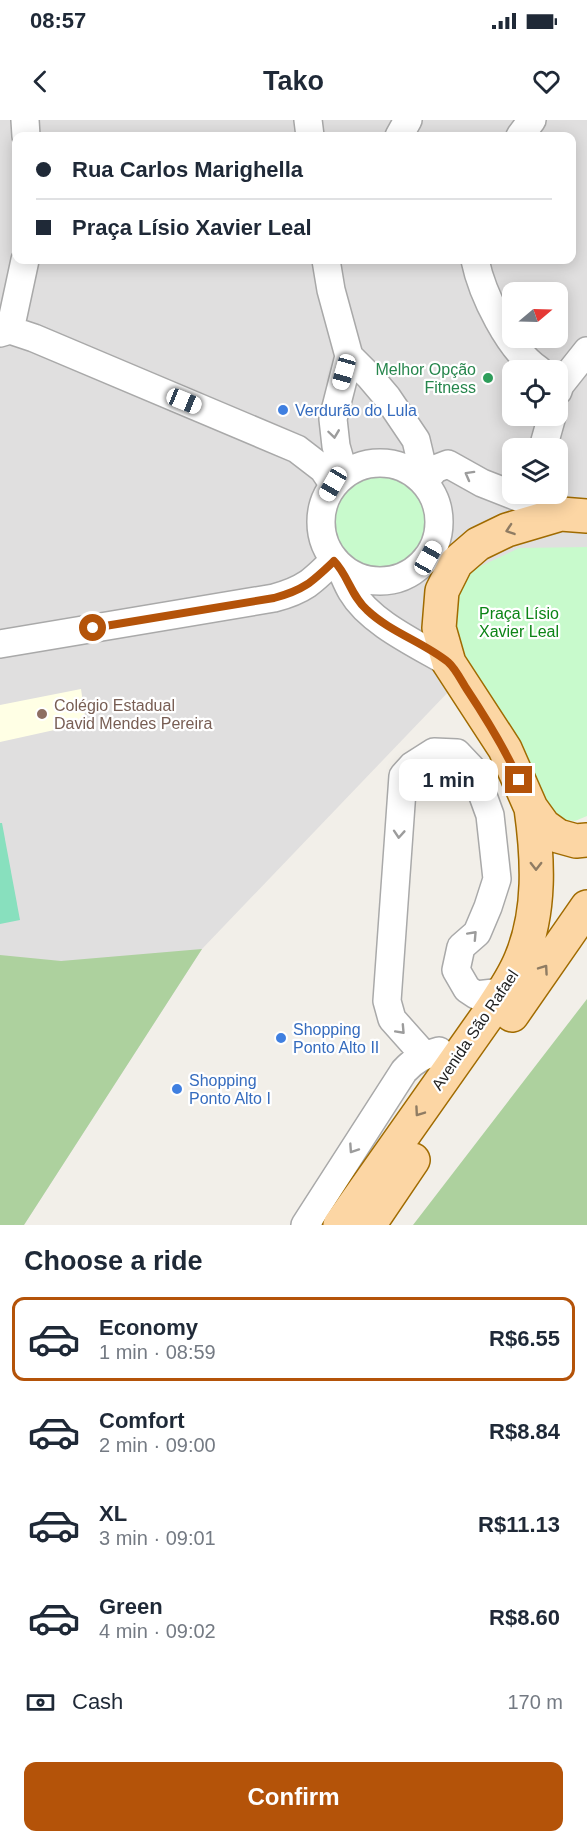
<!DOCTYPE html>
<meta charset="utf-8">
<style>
:root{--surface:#fff;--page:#f2f2f3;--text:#1f2937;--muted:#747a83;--line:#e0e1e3;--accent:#b45309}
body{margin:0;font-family:Arial,sans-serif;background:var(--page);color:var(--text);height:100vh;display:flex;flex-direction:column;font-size:22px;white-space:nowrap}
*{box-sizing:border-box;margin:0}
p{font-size:20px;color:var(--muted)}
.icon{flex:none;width:33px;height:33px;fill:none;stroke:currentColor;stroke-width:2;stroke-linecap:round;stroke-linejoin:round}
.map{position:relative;height:1105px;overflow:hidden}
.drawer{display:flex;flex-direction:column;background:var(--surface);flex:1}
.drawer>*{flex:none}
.guide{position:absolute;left:12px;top:12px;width:564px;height:132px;border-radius:12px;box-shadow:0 3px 15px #0003;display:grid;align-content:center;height:132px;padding:0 24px;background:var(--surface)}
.needle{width:39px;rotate:71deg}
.fabs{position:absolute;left:502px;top:162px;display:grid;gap:12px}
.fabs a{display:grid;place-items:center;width:66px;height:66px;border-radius:12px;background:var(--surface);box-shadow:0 3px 15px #0003;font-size:30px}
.end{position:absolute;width:27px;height:27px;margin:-14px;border:8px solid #b45309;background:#fff;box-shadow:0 0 0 3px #fff}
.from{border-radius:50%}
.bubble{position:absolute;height:42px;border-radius:12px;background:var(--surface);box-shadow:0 3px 15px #0003;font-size:20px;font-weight:600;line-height:42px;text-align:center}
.car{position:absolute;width:18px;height:36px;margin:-18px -9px;border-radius:8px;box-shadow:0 0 4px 2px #0007;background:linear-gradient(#fff 24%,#345 0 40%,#fff 0 76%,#345 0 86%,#fff 0)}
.guide b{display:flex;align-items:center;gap:21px;height:57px;font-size:22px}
.guide b+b{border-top:2px solid var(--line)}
.guide i{width:15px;height:15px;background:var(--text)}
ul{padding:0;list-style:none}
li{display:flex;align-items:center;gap:18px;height:84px;margin:0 12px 9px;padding:0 12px;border:3px solid transparent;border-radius:12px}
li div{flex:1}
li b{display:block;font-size:22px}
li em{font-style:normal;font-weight:600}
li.selected{border-color:var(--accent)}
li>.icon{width:54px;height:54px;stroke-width:1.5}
h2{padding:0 24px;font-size:27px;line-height:72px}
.pay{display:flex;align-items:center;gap:15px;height:66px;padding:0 24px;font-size:22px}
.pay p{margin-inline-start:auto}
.primary-button{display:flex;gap:12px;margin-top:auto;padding:12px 24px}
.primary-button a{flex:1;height:69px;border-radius:12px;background:var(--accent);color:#fff;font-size:24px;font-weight:600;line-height:69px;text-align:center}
.status{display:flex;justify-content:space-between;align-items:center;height:42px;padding:0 30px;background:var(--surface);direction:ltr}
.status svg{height:16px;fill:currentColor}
header{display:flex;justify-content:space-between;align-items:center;height:78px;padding:0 24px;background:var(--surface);font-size:27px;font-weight:600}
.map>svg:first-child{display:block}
.residential{fill:#e0dfdf;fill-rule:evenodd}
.education{fill:#ffffe5}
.forest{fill:#add19e}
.park{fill:#c8facc}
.pitch{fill:#88e0be}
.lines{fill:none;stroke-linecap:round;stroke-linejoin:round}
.minor-casing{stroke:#a9a9a9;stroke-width:30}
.major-casing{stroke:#a06b00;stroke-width:36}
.minor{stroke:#fff;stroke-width:27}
.major{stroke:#fcd6a4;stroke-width:33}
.oneway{stroke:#9c9c9c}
.oneway2{stroke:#8f7c63}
.route{stroke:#b45309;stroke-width:8}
.leisure-dot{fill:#2e9e5b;stroke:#fff;stroke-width:2}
.shop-dot{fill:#3f7fe0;stroke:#fff;stroke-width:2}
.education-dot{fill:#8d6e63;stroke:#fff;stroke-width:2}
.labels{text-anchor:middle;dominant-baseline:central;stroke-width:4.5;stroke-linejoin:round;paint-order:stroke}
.leisure-label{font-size:16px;fill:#27864d;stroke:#fff;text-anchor:end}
.shop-label{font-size:16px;fill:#366cbe;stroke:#fff;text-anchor:start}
.park-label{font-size:16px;fill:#0c8416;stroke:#fff}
.education-label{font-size:16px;fill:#785e54;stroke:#fff;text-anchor:start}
.street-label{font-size:16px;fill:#222;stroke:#fff}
</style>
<div class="status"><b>08:57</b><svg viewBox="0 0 49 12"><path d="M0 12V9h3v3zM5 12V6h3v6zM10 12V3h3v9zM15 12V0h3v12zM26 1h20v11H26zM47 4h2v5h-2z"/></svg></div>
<header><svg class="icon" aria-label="back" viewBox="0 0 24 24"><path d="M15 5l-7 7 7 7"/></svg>Tako<svg class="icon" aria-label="heart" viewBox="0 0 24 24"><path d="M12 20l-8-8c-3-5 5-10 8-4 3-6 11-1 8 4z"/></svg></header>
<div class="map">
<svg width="587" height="1105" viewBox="0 0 587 1105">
<rect width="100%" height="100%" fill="#f2efe9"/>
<path class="residential" d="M0 0H587V427L202 829 24 1105H0ZM16 16H572V140H16ZM513 172H558V218H513ZM513 250H558V296H513ZM513 328H558V374H513Z"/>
<path class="education" d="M81 569 86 603 0 622V585Z"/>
<path class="forest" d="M202 829 24 1105H0V835L61 841Z
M587 879V1105H413Z"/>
<path class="park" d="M332 402a48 48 0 1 1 96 0a48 48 0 1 1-96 0Z
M587 427V696L575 701 549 698 459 534 447 489 464 454 519 428Z"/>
<path class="pitch" d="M0 703H2L20 800 0 804Z"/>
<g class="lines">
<g class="minor-casing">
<path id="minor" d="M25 0 26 16
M308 0 310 16
M399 16 408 0
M520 16 532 0
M326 140 331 170 349 236 370 257 387 277 416 320 421 341 416 355
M475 140C482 174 509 230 539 250
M10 210 25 140
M0 213 10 210 34 218 297 329 323 349 333 364
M558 271 560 265 587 231
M543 328 552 296
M321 402a59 59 0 1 1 118 0a59 59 0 1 1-118 0Z
M344 354 336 326 333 299 349 236
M424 362 435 349 448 344 482 363 561 394
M340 447C344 455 347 464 352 472 370 503 419 525 449 543
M0 524 274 478C304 470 312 462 334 440
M424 935 392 899 387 881 403 656 412 646 434 632 457 633 474 651 490 695 497 759 488 787 477 813 461 827 456 850 467 869 476 875 503 872
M305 1105 404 951C415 939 424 935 439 931"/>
</g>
<g class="major-casing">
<path id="major" d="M587 396 561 394 507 410 478 424 456 443 442 471 439 508 449 543 505 629 531 688 544 706 558 716 576 721 587 720
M512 895 587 787
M340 1105 488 895C500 877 513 859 521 839 541 791 538 738 531 688
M369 1105 413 1040"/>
</g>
<use href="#minor" class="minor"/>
<use href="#major" class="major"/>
</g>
<defs><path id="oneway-chevron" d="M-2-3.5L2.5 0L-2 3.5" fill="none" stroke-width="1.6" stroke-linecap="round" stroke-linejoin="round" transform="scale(1.5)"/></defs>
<g class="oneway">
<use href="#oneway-chevron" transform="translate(334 314) rotate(82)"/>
<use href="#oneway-chevron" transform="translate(469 355) rotate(-151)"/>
<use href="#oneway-chevron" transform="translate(399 714) rotate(94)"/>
<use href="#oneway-chevron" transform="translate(473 815) rotate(-47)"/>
<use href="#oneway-chevron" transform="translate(401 910) rotate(47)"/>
<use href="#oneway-chevron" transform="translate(353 1029) rotate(124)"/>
</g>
<g class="oneway2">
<use href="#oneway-chevron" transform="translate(510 410) rotate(161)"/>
<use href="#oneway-chevron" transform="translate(536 746) rotate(90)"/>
<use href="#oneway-chevron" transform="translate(544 849) rotate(-55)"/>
<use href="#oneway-chevron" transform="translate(419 992) rotate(125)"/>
</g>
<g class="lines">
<path class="route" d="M93 508 274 478C304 470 312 462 334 441 348 455 351 476 367 490 390 512 423 522 448 542 455 548 461 560 466 568 486 598 504 627 519 660"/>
</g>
<circle class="leisure-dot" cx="488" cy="258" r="6"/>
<g class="shop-dot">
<circle cx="283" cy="290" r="6"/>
<circle cx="281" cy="918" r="6"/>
<circle cx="177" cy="969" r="6"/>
</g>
<circle class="education-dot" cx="42" cy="594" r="6"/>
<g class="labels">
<g class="leisure-label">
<text x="476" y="249">Melhor Opção<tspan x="476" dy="18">Fitness</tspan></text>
</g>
<g class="shop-label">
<text x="295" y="290">Verdurão do Lula</text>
<text x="293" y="909">Shopping<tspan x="293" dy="18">Ponto Alto II</tspan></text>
<text x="189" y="960">Shopping<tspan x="189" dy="18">Ponto Alto I</tspan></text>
</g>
<g class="park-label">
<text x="519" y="493">Praça Lísio<tspan x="519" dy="18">Xavier Leal</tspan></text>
</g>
<g class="education-label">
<text x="54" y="585">Colégio Estadual<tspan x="54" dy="18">David Mendes Pereira</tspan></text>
</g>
<g class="street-label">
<text transform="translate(475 910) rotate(-56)">Avenida São Rafael</text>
</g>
</g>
</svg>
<div class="fabs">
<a><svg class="needle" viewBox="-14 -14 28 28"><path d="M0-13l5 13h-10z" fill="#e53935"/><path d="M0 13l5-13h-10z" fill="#747a83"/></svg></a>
<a><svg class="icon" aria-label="locate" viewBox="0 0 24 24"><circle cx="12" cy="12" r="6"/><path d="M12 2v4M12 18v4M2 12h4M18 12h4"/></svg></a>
<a><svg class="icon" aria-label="layers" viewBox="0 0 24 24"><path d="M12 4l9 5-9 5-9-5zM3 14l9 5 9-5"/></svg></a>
</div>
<i class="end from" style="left:93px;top:508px"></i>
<i class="end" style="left:519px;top:660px"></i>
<div class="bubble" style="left:399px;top:639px;width:99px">1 min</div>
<i class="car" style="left:344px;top:252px;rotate:196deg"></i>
<i class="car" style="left:184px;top:281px;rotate:112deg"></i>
<i class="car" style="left:333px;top:364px;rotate:210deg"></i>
<i class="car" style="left:428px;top:438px;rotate:29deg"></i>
<div class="guide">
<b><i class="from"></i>Rua Carlos Marighella</b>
<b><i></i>Praça Lísio Xavier Leal</b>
</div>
</div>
<section class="drawer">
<h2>Choose a ride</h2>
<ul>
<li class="selected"><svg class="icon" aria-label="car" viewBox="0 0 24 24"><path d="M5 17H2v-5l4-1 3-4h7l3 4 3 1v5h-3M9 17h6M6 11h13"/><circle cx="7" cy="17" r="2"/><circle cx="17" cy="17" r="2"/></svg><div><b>Economy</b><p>1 min · 08:59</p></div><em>R$6.55</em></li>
<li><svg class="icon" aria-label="car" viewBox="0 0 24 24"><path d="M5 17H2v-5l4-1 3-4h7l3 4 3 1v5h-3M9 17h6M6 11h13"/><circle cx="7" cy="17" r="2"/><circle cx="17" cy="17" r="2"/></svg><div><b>Comfort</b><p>2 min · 09:00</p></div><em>R$8.84</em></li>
<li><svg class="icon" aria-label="car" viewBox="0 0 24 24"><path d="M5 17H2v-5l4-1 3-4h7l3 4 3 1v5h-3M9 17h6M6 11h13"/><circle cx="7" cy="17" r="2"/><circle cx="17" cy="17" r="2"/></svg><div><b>XL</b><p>3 min · 09:01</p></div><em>R$11.13</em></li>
<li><svg class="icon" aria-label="car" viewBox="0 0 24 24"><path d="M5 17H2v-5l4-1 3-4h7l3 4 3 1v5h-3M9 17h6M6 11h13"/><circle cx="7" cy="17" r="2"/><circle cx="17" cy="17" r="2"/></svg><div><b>Green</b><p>4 min · 09:02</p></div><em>R$8.60</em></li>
</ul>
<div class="pay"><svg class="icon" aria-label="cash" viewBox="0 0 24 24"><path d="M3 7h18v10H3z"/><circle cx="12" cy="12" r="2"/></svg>Cash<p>170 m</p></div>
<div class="primary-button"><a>Confirm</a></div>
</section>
